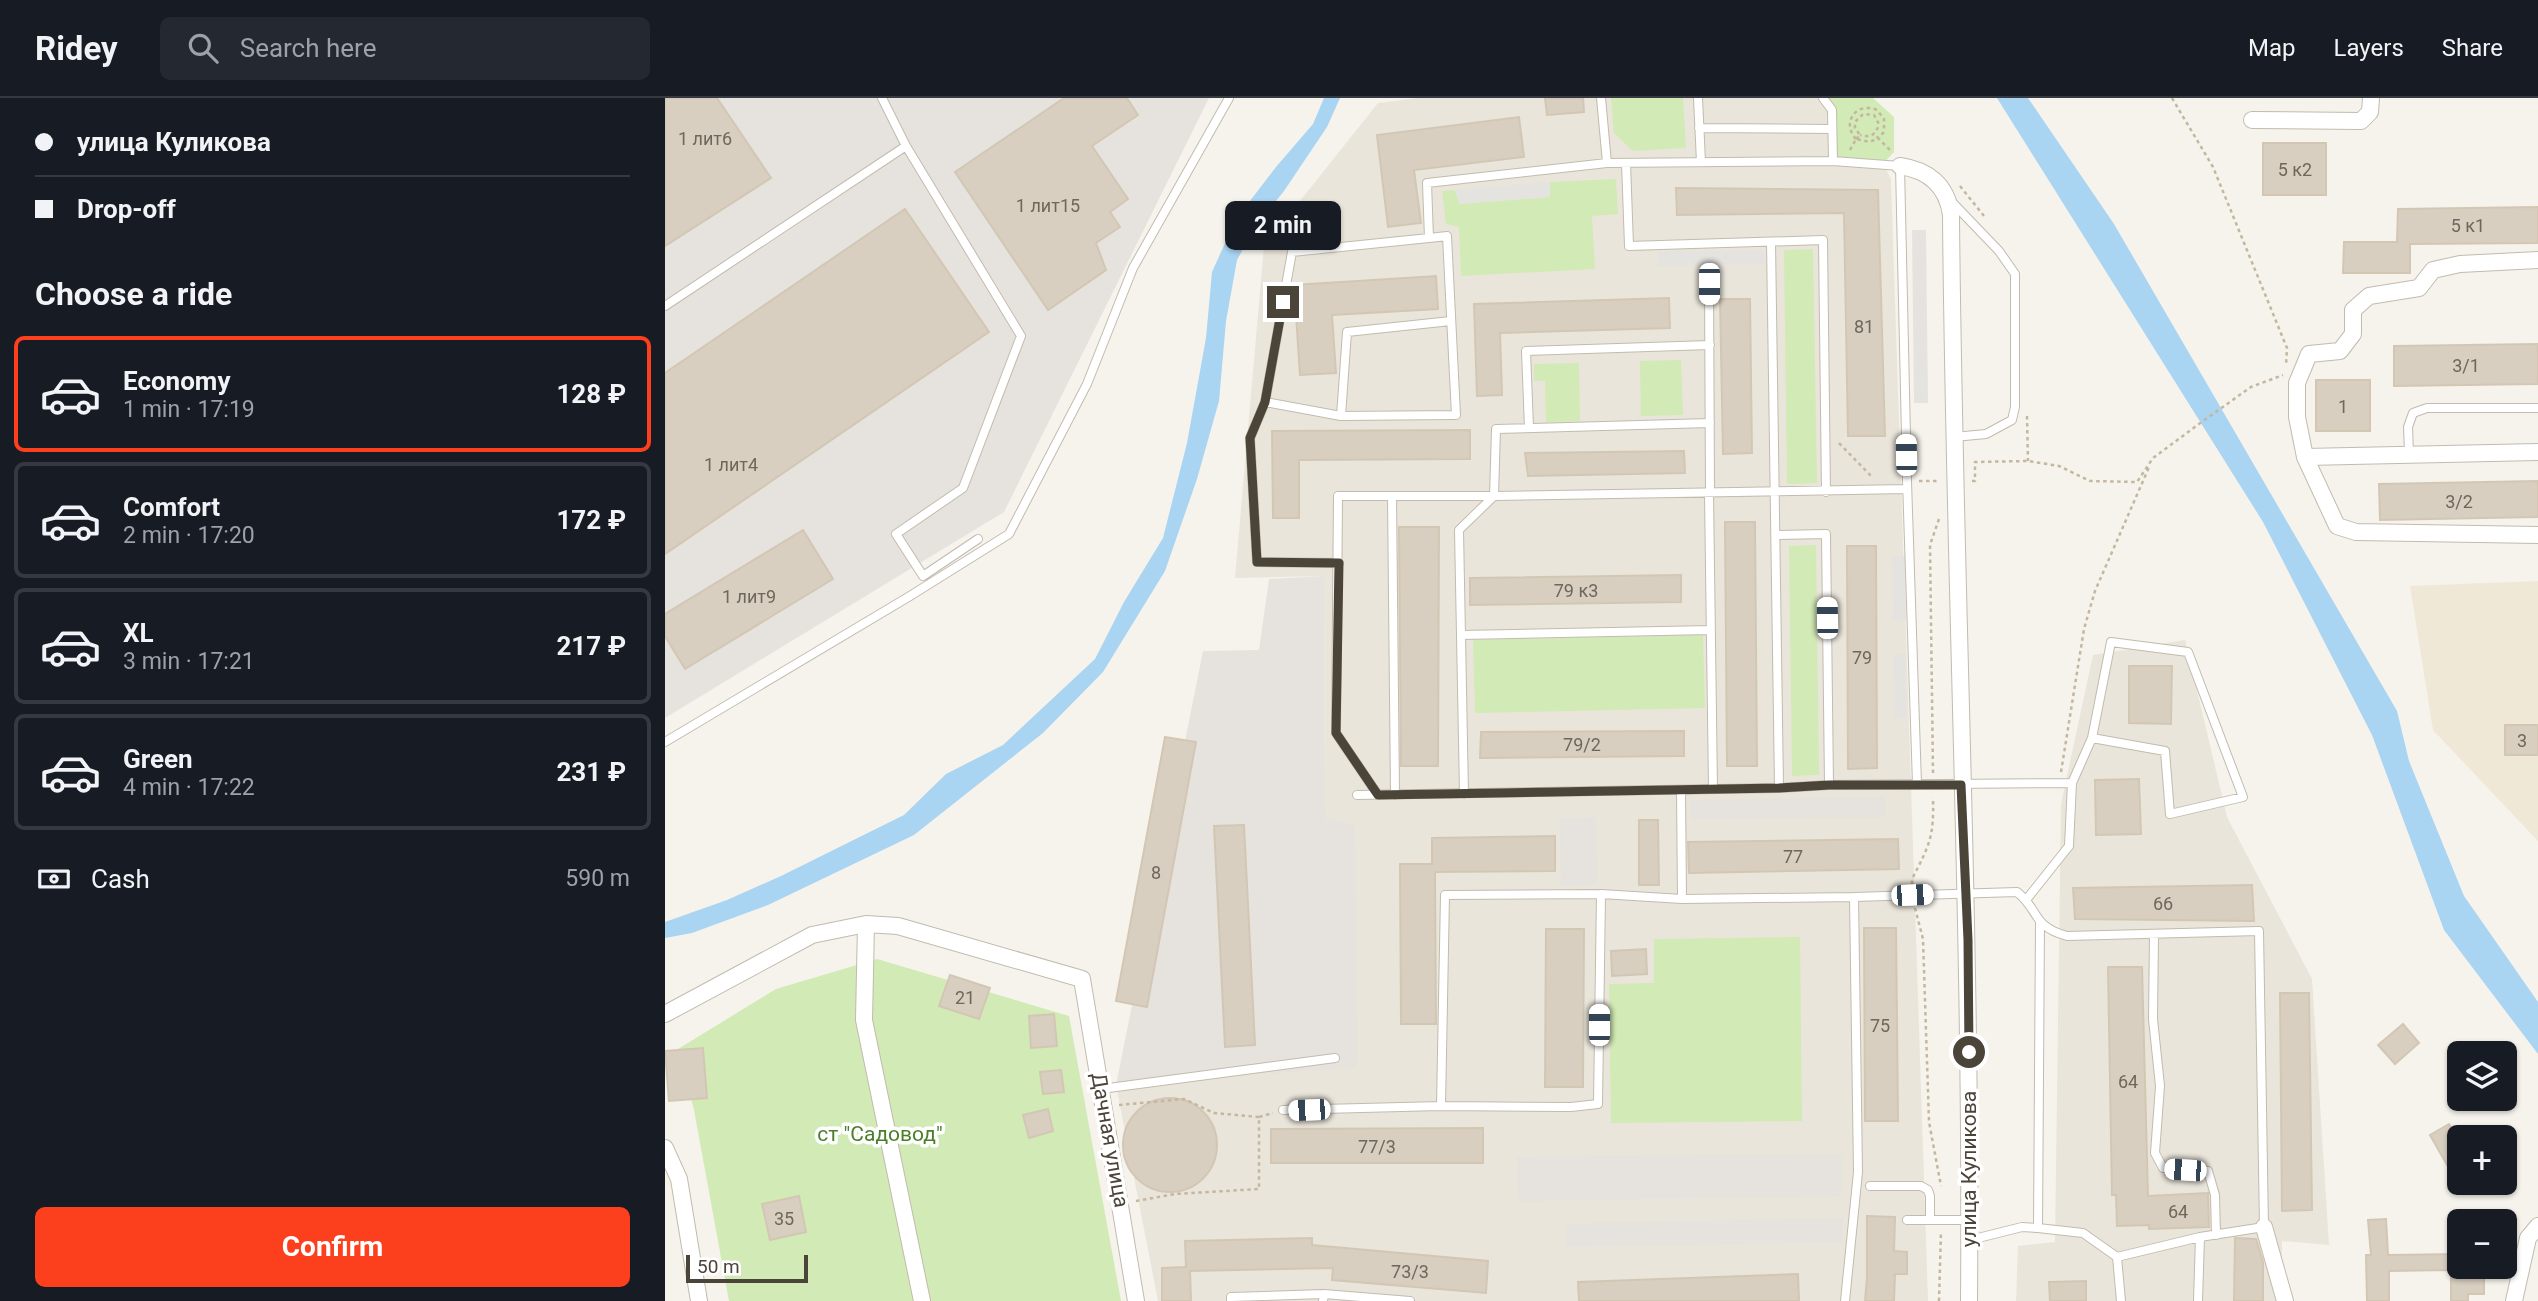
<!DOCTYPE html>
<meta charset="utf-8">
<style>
:root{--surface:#171b24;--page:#242831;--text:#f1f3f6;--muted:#9ea1a6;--line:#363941;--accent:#fc3f1d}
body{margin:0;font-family:Roboto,sans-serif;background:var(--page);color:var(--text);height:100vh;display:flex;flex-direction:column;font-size:26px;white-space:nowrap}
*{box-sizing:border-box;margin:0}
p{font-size:23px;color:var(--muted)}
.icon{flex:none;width:38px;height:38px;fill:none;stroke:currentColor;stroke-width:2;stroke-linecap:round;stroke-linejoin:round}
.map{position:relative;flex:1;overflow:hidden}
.sheet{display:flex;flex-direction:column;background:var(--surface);width:665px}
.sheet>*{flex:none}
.guide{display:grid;align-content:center;height:154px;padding:0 35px;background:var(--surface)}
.tools{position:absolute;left:1782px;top:943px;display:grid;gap:14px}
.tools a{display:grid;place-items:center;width:70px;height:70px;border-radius:10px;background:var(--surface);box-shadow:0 2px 5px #0004;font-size:35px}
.scale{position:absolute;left:21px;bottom:18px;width:122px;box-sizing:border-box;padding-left:7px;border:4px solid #4b4439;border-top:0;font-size:19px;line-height:24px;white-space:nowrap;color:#4b4439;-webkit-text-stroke:5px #fff;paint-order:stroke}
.end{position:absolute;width:32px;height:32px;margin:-16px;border:9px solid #4b4439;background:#fff;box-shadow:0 0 0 4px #fff}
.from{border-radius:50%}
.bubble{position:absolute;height:49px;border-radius:10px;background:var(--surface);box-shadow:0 2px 5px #0004;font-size:23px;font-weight:700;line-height:49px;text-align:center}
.car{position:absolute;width:21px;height:42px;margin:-21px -10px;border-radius:9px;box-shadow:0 0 5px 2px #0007;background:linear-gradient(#fff 24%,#345 0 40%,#fff 0 76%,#345 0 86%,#fff 0)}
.guide b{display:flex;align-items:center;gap:24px;height:66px;font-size:26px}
.guide b+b{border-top:2px solid var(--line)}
.guide i{width:18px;height:18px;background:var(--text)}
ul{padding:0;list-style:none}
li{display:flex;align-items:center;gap:21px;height:116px;margin:0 14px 10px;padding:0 21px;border:4px solid var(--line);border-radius:10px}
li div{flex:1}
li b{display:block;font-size:26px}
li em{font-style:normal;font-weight:700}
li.active{border-color:var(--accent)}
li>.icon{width:63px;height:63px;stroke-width:1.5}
h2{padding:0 35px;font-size:32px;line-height:84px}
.pay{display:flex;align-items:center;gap:18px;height:77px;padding:0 35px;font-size:26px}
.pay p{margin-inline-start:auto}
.cta{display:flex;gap:14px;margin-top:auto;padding:14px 35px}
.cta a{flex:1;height:80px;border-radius:10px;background:var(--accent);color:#fff;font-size:28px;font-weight:700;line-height:80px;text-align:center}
header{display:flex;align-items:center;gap:42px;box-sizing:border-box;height:98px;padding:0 35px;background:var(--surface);border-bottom:2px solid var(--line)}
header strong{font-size:33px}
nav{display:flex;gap:38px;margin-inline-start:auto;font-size:24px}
.search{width:490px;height:63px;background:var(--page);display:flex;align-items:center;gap:18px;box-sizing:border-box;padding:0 24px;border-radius:10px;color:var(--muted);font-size:26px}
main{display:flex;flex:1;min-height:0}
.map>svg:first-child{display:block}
.residential{fill:#eae5da}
.industrial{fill:#e6e2dd}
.education{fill:#efe8d6}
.green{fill:#d2eab5}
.parking{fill:#e5e3e0}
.water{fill:#a9d4f2}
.building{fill:#d8cfc1;stroke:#d3c7b4;stroke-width:2}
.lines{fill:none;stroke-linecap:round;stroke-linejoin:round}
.lane-casing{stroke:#c2bbae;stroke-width:10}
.street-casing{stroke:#c2bbae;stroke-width:18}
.path{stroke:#c4b79f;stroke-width:2.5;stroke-dasharray:3.5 3.5;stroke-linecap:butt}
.lane{stroke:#fff;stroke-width:8}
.street{stroke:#fff;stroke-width:16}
.route{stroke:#4b4439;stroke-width:9}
.labels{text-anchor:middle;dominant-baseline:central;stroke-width:7;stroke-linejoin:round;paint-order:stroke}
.number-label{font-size:18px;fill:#6e675b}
.park-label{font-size:21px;fill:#4a7f2a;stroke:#fff}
.street-label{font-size:21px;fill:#4b4439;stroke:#fff}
</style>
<header>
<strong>Ridey</strong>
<div class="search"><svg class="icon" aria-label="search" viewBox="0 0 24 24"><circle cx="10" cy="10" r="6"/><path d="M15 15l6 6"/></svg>Search here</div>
<nav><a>Map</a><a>Layers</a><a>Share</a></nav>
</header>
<main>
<section class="sheet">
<div class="guide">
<b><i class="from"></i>улица Куликова</b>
<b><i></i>Drop-off</b>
</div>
<h2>Choose a ride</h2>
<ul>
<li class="active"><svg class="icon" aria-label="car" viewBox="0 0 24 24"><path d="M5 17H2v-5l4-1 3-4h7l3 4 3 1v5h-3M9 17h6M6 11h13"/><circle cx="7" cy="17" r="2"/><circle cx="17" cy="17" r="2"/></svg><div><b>Economy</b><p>1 min · 17:19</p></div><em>128 ₽</em></li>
<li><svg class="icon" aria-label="car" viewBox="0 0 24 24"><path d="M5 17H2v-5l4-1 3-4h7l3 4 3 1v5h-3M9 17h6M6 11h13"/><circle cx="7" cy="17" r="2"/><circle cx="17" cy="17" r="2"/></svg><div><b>Comfort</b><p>2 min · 17:20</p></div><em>172 ₽</em></li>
<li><svg class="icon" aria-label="car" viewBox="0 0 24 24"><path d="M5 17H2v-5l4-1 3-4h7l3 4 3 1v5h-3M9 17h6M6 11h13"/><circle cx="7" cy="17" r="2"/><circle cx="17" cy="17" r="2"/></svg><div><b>XL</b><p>3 min · 17:21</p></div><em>217 ₽</em></li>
<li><svg class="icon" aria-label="car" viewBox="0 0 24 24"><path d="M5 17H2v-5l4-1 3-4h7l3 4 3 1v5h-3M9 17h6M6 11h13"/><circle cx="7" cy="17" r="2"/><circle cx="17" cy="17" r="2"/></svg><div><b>Green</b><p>4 min · 17:22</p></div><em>231 ₽</em></li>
</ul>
<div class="pay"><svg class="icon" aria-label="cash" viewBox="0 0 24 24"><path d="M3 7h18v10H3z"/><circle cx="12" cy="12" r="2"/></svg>Cash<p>590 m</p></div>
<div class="cta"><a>Confirm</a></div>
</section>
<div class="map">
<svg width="1873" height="1203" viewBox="0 0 1873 1203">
<rect width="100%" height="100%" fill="#f6f3ec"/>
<path class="residential" d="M753 0H1185L1226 81 1263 1203H493L451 987 692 968 660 720 659 478 570 480 599 148 713 5Z
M1520 542 1562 719 1647 881 1664 1147 1617 1143V1203H1351L1353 1148 1390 1144 1396 706 1428 557Z"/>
<path class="industrial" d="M0 0H544L339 414 0 620Z
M659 478 660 720 690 727 692 969 451 987 538 553 594 552 604 481Z
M1220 699V719L1025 721V702Z
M931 719 932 787 896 788 895 720Z
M1176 1056V1098L853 1103 852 1059Z
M1178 1120 1177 1144 901 1149V1126Z"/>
<path class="education" d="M1873 483V743L1768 632 1745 488Z"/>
<path class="green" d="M946 0H1018L1021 50 968 53 949 35Z
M1158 0H1208L1229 19V54L1218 66 1168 63 1167 13Z
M951 81 953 116 927 118 930 171 796 178 794 129 781 126 777 93 790 92 795 106 884 99 885 84Z
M1148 151 1152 385 1122 386 1119 152Z
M1016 262 1018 317 976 318 975 263Z
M914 265 915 323 881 324 880 283H869V266Z
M1151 447 1154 677 1127 678 1124 448Z
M1038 537 1040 610 810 615 808 542Z
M1135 839 1137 1023 946 1025 944 886 989 885V841Z
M212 861 404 918 456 1203H64L29 1012 13 951 111 891Z"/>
<path class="parking" d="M885 84V99L794 106 790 92Z
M1247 132H1261L1263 305H1249Z
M1099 152 1100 166 993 168V153Z
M1240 458 1241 522 1228 523 1227 459Z
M1228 557H1240L1242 620H1230Z"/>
<path class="water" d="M659 0H675L662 29 619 93 591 128 572 162 561 223 554 303 532 381 500 473 438 574 378 635 249 737 103 807 27 835 0 840V824L62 802 116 778 239 717 281 676 338 647 430 561 459 504 498 440 522 345 541 240 547 174 571 121 611 69 648 26Z
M1332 0H1363L1449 126 1732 613 1744 663 1799 798 1873 904V956L1779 832 1707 637 1598 424Z"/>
<path class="building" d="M0 0H52L106 80 0 148Z
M399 0H462L473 17 427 48 463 101 445 114 455 129 431 145 441 172 383 212 290 74Z
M880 0H918L919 14 882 17Z
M854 19 859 59 749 72 756 125 723 129 712 37Z
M1598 45H1661V97H1598Z
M1011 90 1213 92 1220 338H1183L1179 115 1012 117Z
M1873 109V145L1745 146V175H1678L1679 144H1732L1733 111Z
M240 111 324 234 0 456V275Z
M771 178 773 211 667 217 671 275 635 277 629 187Z
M1004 200 1005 230 835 235 837 297 812 298 809 206Z
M1055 201H1085L1087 355 1058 356Z
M1873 246V286L1729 288V248Z
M1651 282H1705V333H1651Z
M805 332V361L634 362V420H608L607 333Z
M1019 353 1020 375 863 378 860 355Z
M1873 383V419L1715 422 1714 386Z
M1060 424H1090L1092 668H1062Z
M734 429H774L773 668H736Z
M138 432 168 481 20 571 0 538V516Z
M1182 448H1211L1212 670 1183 671Z
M1016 477V504L805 507V480Z
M1464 568H1507L1506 626 1464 625Z
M1840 627H1873V657H1840Z
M1019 633V658L815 660 816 634Z
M500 639 531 644 482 909 451 903Z
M1474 681 1476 736 1431 737 1430 682Z
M974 722H993L994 787H974Z
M579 727 590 947 560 949 549 728Z
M890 738V773L770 774 771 926H736L735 766H767V740Z
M1233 741 1234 771 1024 775 1023 744Z
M1587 787 1589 823 1410 821 1408 790Z
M1199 830H1231L1233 1023H1200Z
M881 831H919L918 989H880Z
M981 851 982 876 947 878 946 853Z
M1443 869H1477L1483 1098 1543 1095 1544 1129 1484 1131V1127L1452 1128 1451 1097H1447Z
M285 877 325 890 314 921 274 908Z
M1615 895H1644L1647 1112 1617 1113Z
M389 916 392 948 366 950 364 918Z
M1738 926 1754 945 1730 966 1713 947Z
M38 950 42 1000 4 1003 0 953Z
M396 972 399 994 378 996 375 974Z
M458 1047a47 47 0 1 1 94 0a47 47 0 1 1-94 0Z
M383 1011 388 1033 364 1040 358 1017Z
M1784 1026 1794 1041V1060L1782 1067 1765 1037Z
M818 1030V1065H606V1031Z
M134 1098 141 1134 105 1142 97 1106Z
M1202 1118 1230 1119 1229 1153 1242 1154V1176H1230L1229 1203H1200L1202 1180Z
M1721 1121 1723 1157 1794 1156V1169H1819V1196H1803V1203H1786V1172L1724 1173V1203H1702L1701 1157H1706L1703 1122Z
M647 1140V1147L823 1163 821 1195 667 1182 668 1170 525 1173 526 1203H497V1170L521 1169 520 1143Z
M1570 1140 1591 1141 1598 1164V1203H1569Z
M1133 1176 1134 1203H914L913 1184Z
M1421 1183V1203H1385L1384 1184Z"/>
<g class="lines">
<g class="lane-casing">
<path id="lane" d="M936 0 942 65
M1033 0 1036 64
M1158 0 1167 12 1168 63
M1034 30 1167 31
M241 48 356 238 298 390 231 436 258 478 313 441
M961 65 964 148 1158 142 1161 394
M1286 103 1334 153 1350 176V309L1347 322 1321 336 1289 339
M1106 144 1114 690
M1044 186 1045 396
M0 208 241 48 217 0
M600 304 627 154 764 140
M676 318 682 234 786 223
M864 330 861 253 1045 247
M1744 355 1743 329 1748 315 1762 310H1873
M1044 396 1048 691
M727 398 730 697
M1111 437 1161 436 1164 687
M674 465 592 464 585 340 600 304 676 318 791 317 782 138 764 140 762 85 942 65 1168 63 1235 68 1242 383 1252 686
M796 537 1046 532
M0 644 245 498 344 436 422 286 468 170 564 0
M1016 692 1017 801
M799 696 794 432 829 398 831 331 1045 325
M692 697 1114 690 1164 687 1407 685 1427 640 1446 544 1523 554 1578 699 1505 716 1500 653 1427 640
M713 697 671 635 673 398H829L1242 391
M1361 802 1404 748 1407 685
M1489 837 1488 921 1495 988 1490 1055 1498 1070 1543 1073 1550 1097 1551 1137
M436 991 670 960
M776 1008 780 797 936 796 1017 801 1189 799 1352 794C1375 812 1366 828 1402 838L1594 833 1599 1129 1535 1139 1533 1203
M618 1012 776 1008 906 1009 933 1006 936 796
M1205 1088H1256L1263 1092 1265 1098V1122
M1242 1122H1304
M1373 1130 1375 825
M1305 1142 1357 1129 1373 1130 1418 1135 1452 1159 1456 1203
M1452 1159 1535 1139
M566 1203V1199L659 1196
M658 1203 659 1196 745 1203
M1180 1203 1193 1074 1189 799"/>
</g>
<g class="street-casing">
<path id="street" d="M1587 22 1696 23 1705 14 1706 0
M1235 68C1263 72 1282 87 1286 117 1289 479 1307 841 1304 1203
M1873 162 1795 166 1768 172 1754 190 1704 198 1688 212V236L1675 253 1644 256 1632 285V319L1640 359 1873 354
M1640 359 1672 428 1691 434 1873 437
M201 826 199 922 257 1203
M0 916 147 837 201 826 233 828 417 881 471 1203
M0 1050 14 1081 34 1203
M1599 1129 1620 1203
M1849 1203 1863 1140 1873 1128"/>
</g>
<path class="path" d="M1507 0 1548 69 1622 250 1621 268
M1191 41C1176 25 1191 3 1212 12L1219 21V34L1213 40 1209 35
M1191 41 1195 37 1190 30V24L1198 16 1209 17 1214 26C1211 37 1205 40 1195 37
M1185 52 1191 41 1205 44 1213 40 1227 54
M1295 88 1319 118
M1362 318 1363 363
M1174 345 1208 380
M1254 383H1275
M1307 383H1310V364L1363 363 1394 368 1425 383 1472 384 1488 360 1538 323 1586 289 1618 277
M1396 674 1419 531 1430 493 1485 367
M1268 675 1265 447 1274 421
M1247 786V781C1265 746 1269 739 1268 699
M1250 810 1258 841 1264 1024 1276 1088
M454 1007 519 1001 549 1015 594 1019
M471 1103 510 1096 594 1091V1019L608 1015
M1274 1203 1276 1133"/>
<use href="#lane" class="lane"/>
<use href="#street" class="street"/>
</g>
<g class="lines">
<path class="route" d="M618 204 600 304 585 340 592 464 674 465 671 635 713 697 1114 690 1164 687H1296L1303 842 1304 954"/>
</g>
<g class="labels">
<g class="number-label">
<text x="40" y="40">1 лит6</text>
<text x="1630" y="71">5 к2</text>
<text x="383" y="107">1 лит15</text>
<text x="1803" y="127">5 к1</text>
<text x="1199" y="228">81</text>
<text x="1801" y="267">3/1</text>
<text x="1678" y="308">1</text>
<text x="66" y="366">1 лит4</text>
<text x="1794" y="403">3/2</text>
<text x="911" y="492">79 к3</text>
<text x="84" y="498">1 лит9</text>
<text x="1197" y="559">79</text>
<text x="1857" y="642">3</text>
<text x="917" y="646">79/2</text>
<text x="1128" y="758">77</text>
<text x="491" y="774">8</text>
<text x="1498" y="805">66</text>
<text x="300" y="899">21</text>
<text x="1215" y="927">75</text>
<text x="1463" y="983">64</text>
<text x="712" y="1048">77/3</text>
<text x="1513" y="1113">64</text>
<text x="119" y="1120">35</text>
<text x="745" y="1173">73/3</text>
</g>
<g class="park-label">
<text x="215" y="1036">ст "Садовод"</text>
</g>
<g class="street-label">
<text transform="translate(445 1042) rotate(80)">Дачная улица</text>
<text transform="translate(1304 1071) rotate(-90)">улица Куликова</text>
</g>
</g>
</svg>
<div class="tools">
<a><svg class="icon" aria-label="layers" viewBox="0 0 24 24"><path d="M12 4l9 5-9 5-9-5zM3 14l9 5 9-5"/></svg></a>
<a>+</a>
<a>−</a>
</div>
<div class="scale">50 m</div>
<i class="end from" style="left:1304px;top:954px"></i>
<i class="end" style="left:618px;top:204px"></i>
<div class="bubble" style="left:560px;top:103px;width:116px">2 min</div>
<i class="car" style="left:1044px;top:186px;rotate:180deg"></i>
<i class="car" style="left:1241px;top:357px;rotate:359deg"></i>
<i class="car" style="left:1162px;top:520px;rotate:359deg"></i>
<i class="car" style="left:1247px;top:797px;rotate:88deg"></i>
<i class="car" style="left:934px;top:927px;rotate:0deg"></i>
<i class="car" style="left:644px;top:1012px;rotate:268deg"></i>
<i class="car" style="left:1520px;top:1072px;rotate:274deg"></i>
</div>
</main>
